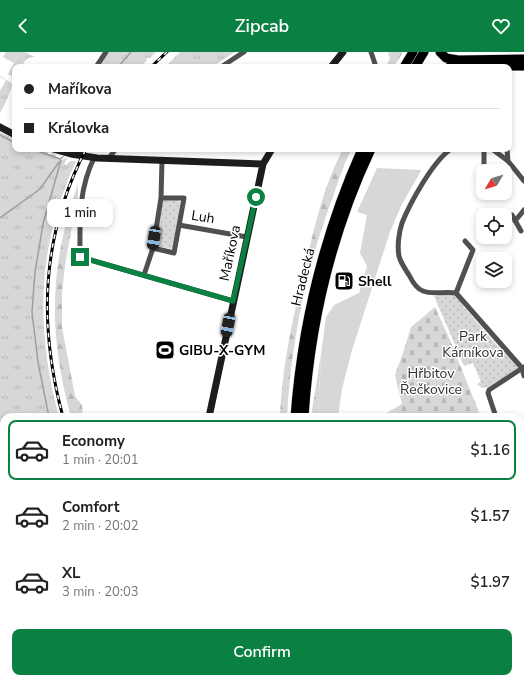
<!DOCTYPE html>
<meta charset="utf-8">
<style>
:root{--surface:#fff;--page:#f2f2f2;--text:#222;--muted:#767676;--line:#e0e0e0;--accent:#0b8043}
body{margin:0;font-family:"Nunito Sans",sans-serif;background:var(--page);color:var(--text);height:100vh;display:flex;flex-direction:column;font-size:15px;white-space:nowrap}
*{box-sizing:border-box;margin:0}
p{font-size:13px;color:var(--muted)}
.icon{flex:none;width:22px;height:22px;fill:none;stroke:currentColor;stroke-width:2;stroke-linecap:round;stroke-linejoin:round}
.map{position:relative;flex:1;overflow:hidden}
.side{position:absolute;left:0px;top:361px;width:524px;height:270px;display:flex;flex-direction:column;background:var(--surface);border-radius:12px 12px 0 0;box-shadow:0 2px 6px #0003}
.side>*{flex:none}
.guide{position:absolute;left:12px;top:12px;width:500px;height:88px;border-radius:8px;box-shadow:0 2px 6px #0003;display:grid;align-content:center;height:88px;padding:0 12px;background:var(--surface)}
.needle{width:26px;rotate:232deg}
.buttons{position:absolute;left:476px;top:112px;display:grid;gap:8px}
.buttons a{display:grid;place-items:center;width:36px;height:36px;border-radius:8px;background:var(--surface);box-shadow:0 2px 6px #0003;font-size:20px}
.end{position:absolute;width:18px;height:18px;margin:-9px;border:5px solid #0b8043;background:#fff;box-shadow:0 0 0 2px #fff}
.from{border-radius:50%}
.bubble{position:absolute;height:28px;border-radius:8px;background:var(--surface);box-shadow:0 2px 6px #0003;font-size:13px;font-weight:600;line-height:28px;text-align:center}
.car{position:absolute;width:12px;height:24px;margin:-12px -6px;border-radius:5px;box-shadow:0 0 3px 1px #0007;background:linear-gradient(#222 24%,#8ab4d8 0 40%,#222 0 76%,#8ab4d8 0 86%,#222 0)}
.guide b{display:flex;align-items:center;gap:14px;height:38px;font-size:15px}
.guide b+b{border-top:1px solid var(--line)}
.guide i{width:10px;height:10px;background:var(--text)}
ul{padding:7px 0 0;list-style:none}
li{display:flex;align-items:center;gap:12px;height:60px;margin:0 8px 6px;padding:0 4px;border:2px solid transparent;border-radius:8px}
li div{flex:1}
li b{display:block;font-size:15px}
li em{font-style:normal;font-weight:600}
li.on{border-color:var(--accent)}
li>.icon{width:36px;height:36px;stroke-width:1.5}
.button{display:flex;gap:8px;margin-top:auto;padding:8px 12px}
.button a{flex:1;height:46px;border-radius:8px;background:var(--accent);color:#fff;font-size:16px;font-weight:600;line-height:46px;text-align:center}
header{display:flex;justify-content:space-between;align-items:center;height:52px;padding:0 12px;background:var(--accent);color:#fff;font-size:18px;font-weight:600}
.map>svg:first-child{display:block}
.grass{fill:url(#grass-tufts)}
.forest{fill:url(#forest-firs)}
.cemetery{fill:url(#cemetery-stones)}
.park{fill:url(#park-dots)}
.garden{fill:#d7d7d7}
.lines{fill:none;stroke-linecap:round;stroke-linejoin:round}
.stream{stroke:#9e9e9e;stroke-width:1.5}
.highway-casing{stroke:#dbdbdb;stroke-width:10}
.street{stroke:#505050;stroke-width:5}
.secondary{stroke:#1d1d1d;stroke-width:7}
.highway{stroke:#000;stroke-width:9}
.rail-casing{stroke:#000;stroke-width:3}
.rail{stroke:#fff;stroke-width:1.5;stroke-dasharray:4.5;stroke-linecap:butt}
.route{stroke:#0b8043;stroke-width:5}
.labels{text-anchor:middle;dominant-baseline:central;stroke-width:3;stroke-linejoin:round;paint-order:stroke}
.street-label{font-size:14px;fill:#000;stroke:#fff}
.poi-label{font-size:14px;font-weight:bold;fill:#000;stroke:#fff;text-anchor:start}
.park-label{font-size:14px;fill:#2e2e2e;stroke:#fff}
</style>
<header><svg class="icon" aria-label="back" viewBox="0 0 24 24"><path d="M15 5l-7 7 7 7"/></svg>Zipcab<svg class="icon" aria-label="heart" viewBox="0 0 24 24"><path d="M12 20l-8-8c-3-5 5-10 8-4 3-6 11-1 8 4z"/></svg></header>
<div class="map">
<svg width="524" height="631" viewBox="0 0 524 631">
<defs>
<pattern id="grass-tufts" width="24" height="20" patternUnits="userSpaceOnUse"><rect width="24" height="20" fill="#d7d7d7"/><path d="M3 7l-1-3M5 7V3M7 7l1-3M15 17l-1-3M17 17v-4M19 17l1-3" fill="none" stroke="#b7b7b7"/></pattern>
<pattern id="forest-firs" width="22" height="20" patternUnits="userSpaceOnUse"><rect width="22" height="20" fill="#d7d7d7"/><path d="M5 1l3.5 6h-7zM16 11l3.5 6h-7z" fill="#b7b7b7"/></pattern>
<pattern id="cemetery-stones" width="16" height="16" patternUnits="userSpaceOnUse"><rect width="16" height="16" fill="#d7d7d7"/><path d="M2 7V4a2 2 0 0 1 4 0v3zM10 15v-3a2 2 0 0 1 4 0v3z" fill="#b7b7b7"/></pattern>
<pattern id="park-dots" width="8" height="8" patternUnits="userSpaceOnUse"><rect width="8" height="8" fill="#d7d7d7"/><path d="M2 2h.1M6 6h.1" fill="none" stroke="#b7b7b7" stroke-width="1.8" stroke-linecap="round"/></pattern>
</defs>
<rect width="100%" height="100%" fill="#fff"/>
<path class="grass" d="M20 0H25L35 5C26 5 25 9 21 15H15V24L13 25 8 22Z
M109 0H156L150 6H146L147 8 140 15H99Z
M180 0H235L212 15H165Z
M0 24 13 32 5 52 0 61V39L6 28 0 25Z
M0 80 13 86 12 90H15V97H39L48 100V102L49 103H51L52 101 56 103 55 105 61 106 60 109 66 106 67 107 64 112 66 113 70 109H76C37 194 35 275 59 365H4V435L0 433Z
M0 479 4 481V597L0 595Z"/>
<path class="forest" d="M388 0H403L394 15H385L390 7Z
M343 97H352C344 111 339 127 334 142 307 213 291 289 287 365H263L264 361 280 363C282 314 293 266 304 219 314 177 323 135 343 97Z
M78 132V151L72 174 65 213 62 241V275L75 344 82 353 83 365H71C48 280 49 216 78 132Z
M321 302 318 365H311Z
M310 627H327L328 629 329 627H472L471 631H310Z"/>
<path class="cemetery" d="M435 255 450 288 481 365H384L383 363 402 352 395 323 404 298 411 275Z"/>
<path class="park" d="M163 148H178L180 150 173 196 170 197 158 194 155 189Z
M452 242C458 244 461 248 463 254L503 300 507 302 519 316 489 335 482 336 477 332 481 330 473 311 464 314 434 244Z"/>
<path class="garden" d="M6 0H20L14 11 3 5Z
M377 116 421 118V119L402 152 390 180 352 298 342 337 338 365H318L321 302 326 265 334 253 359 241 367 214 360 201 367 163 357 160Z
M524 510V631H471L472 627H520V513Z"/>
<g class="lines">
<path class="stream" d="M118 15 131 0
M0 83 15 91
M32 97 60 107 63 105
M0 166 40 137 59 110
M49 365 38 310 32 260 35 220 43 172 61 108
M220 627 221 631"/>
<g class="highway-casing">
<path id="highway" d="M440 0 446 6 458 8 524 7
M493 14H524
M404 15 413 0
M415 15 424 0
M449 15 466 14
M295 365C302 272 324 182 362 97
M304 365C310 273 332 180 371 97
M295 627V631
M304 627 305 631"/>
</g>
<path class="street" d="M371 0 376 15
M96 15 106 0
M221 15 244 0
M509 66V72
M451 97C433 109 410 151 402 171 399 180 397 194 399 204 400 210 406 218 409 223 412 229 417 237 423 239 433 243 445 239 456 241L522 316 524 324
M492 97 508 109 524 129
M507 97 508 109
M94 106C78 139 80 170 80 205L233 249
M108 107 116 97
M484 119V97
M512 163 521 179
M515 169 524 158
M179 173 247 185
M153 196 174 201 184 146H161
M144 223 153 196 161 146 162 109
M456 241 473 198 465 189
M496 365 488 341 489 338 524 315"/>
<path class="secondary" d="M331 15 343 0
M0 75 15 83
M53 97 71 102 97 106 263 112
M209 365 263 112 272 97
M211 627 212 631"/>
<use href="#highway" class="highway"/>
<g class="rail-casing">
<path id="rail" d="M151 15 167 0
M63 365C38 272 41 184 86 97
M118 631V627"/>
</g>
<use href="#rail" class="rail"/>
</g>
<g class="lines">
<path class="route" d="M80 205 233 249 256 145"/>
</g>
<defs>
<g id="fuel-square" transform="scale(1)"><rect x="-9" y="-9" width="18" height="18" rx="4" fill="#000" stroke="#fff"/><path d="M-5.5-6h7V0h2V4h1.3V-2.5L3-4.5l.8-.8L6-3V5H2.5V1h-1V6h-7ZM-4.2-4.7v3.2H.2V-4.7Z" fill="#fff"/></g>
<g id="stadium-square" transform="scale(1)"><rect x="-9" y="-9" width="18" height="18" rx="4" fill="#000" stroke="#fff"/><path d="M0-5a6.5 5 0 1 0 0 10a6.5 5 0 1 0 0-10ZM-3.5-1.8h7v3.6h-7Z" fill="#fff"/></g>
</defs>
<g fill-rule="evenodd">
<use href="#fuel-square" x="344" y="229"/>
<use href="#stadium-square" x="165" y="298"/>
</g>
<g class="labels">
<g class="street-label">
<text transform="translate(203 165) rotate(9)">Luh</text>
<text transform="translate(230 201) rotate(-78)">Maříkova</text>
<text transform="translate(303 225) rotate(-76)">Hradecká</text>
</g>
<g class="poi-label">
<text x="358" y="229">Shell</text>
<text x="179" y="298">GIBU-X-GYM</text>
</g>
<g class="park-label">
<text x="473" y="284">Park<tspan x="473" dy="16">Kárníkova</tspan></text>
<text x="431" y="321">Hřbitov<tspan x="431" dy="16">Řečkovice</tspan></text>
</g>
</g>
</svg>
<div class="buttons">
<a><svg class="needle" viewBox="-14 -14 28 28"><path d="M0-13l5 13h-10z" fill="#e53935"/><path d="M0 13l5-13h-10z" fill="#767676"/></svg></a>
<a><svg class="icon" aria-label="locate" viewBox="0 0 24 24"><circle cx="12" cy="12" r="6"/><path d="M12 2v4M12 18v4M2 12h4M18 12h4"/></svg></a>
<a><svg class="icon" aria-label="layers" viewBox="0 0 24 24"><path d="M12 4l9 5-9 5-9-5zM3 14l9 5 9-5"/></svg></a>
</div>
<i class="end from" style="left:256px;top:145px"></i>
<i class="end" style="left:80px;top:205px"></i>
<div class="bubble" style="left:47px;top:147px;width:66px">1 min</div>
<i class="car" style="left:154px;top:186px;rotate:189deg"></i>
<i class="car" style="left:228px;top:273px;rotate:191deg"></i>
<div class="guide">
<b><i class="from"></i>Maříkova</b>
<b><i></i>Královka</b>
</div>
<section class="side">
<ul>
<li class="on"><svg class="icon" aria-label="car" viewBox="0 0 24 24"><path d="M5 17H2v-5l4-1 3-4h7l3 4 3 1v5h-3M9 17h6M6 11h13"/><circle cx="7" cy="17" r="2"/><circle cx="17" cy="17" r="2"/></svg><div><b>Economy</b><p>1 min · 20:01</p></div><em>$1.16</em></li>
<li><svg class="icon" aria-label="car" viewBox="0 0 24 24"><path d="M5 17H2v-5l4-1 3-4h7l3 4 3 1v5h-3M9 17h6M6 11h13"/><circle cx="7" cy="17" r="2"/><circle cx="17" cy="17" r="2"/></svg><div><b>Comfort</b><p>2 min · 20:02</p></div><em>$1.57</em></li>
<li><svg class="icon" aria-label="car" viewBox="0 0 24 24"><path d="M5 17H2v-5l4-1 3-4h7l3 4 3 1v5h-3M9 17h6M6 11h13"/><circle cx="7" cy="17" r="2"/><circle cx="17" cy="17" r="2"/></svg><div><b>XL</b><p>3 min · 20:03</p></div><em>$1.97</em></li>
</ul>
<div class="button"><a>Confirm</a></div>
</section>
</div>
